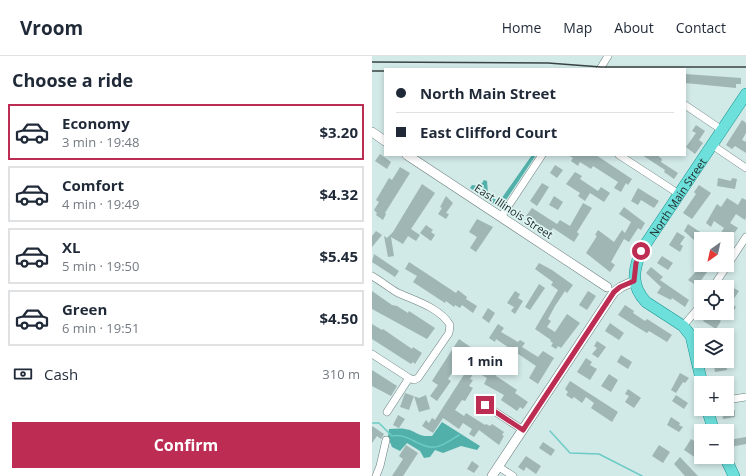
<!DOCTYPE html>
<meta charset="utf-8">
<style>
:root{--surface:#fff;--page:#f2f2f3;--text:#1f2937;--muted:#747a83;--line:#e0e1e3;--accent:#bc2c53}
body{margin:0;font-family:"Open Sans",sans-serif;background:var(--page);color:var(--text);height:100vh;display:flex;flex-direction:column;font-size:15px;white-space:nowrap}
*{box-sizing:border-box;margin:0}
p{font-size:13px;color:var(--muted)}
.icon{flex:none;width:22px;height:22px;fill:none;stroke:currentColor;stroke-width:2;stroke-linecap:round;stroke-linejoin:round}
.map{position:relative;flex:1;overflow:hidden}
.details{display:flex;flex-direction:column;background:var(--surface);width:372px}
.details>*{flex:none}
.guide{position:absolute;left:12px;top:12px;width:302px;height:88px;border-radius:0px;box-shadow:0 2px 6px #0003;display:grid;align-content:center;height:88px;padding:0 12px;background:var(--surface)}
.needle{width:26px;rotate:213deg}
.tools{position:absolute;left:322px;top:176px;display:grid;gap:8px}
.tools a{display:grid;place-items:center;width:40px;height:40px;border-radius:0px;background:var(--surface);box-shadow:0 2px 6px #0003;font-size:20px}
.end{position:absolute;width:18px;height:18px;margin:-9px;border:5px solid #bc2c53;background:#fff;box-shadow:0 0 0 2px #fff}
.from{border-radius:50%}
.bubble{position:absolute;height:28px;border-radius:0px;background:var(--surface);box-shadow:0 2px 6px #0003;font-size:13px;font-weight:700;line-height:28px;text-align:center}
.guide b{display:flex;align-items:center;gap:14px;height:38px;font-size:15px}
.guide b+b{border-top:1px solid var(--line)}
.guide i{width:10px;height:10px;background:var(--text)}
ul{padding:0;list-style:none}
li{display:flex;align-items:center;gap:12px;height:56px;margin:0 8px 6px;padding:0 4px;border:2px solid var(--line);border-radius:0px}
li div{flex:1}
li b{display:block;font-size:15px}
li em{font-style:normal;font-weight:700}
li.active{border-color:var(--accent)}
li>.icon{width:36px;height:36px;stroke-width:1.5}
h2{padding:0 12px;font-size:18px;line-height:48px}
.pay{display:flex;align-items:center;gap:10px;height:44px;padding:0 12px;font-size:15px}
.pay p{margin-inline-start:auto}
.button{display:flex;gap:8px;margin-top:auto;padding:8px 12px}
.button a{flex:1;height:46px;border-radius:0px;background:var(--accent);color:#fff;font-size:16px;font-weight:700;line-height:46px;text-align:center}
header{display:flex;align-items:center;gap:24px;box-sizing:border-box;height:56px;padding:0 20px;background:var(--surface);border-bottom:1px solid var(--line)}
header strong{font-size:19px}
nav{display:flex;gap:22px;margin-inline-start:auto;font-size:14px}
main{display:flex;flex:1;min-height:0}
.map>svg:first-child{display:block}
.forest{fill:#51b0aa}
.lines{fill:none;stroke-linecap:round;stroke-linejoin:round}
.stream{stroke:#6dcbc5;stroke-width:1.5}
.building{fill:#9fb6b4}
.minor-casing{stroke:#697e7c;stroke-width:8}
.tertiary-casing{stroke:#697e7c;stroke-width:10}
.primary-casing{stroke:#14938e;stroke-width:12}
.minor{stroke:#fff;stroke-width:7}
.tertiary{stroke:#fff;stroke-width:9}
.primary{stroke:#6ee0dc;stroke-width:11}
.rail{stroke:#384342;stroke-width:1.5}
.route{stroke:#bc2c53;stroke-width:5}
.labels{text-anchor:middle;dominant-baseline:central;stroke-width:3;stroke-linejoin:round;paint-order:stroke}
.street-label{font-size:11px;fill:#202928;stroke:#def6f4}
</style>
<header>
<strong>Vroom</strong>
<nav><a>Home</a><a>Map</a><a>About</a><a>Contact</a></nav>
</header>
<main>
<section class="details">
<h2>Choose a ride</h2>
<ul>
<li class="active"><svg class="icon" aria-label="car" viewBox="0 0 24 24"><path d="M5 17H2v-5l4-1 3-4h7l3 4 3 1v5h-3M9 17h6M6 11h13"/><circle cx="7" cy="17" r="2"/><circle cx="17" cy="17" r="2"/></svg><div><b>Economy</b><p>3 min · 19:48</p></div><em>$3.20</em></li>
<li><svg class="icon" aria-label="car" viewBox="0 0 24 24"><path d="M5 17H2v-5l4-1 3-4h7l3 4 3 1v5h-3M9 17h6M6 11h13"/><circle cx="7" cy="17" r="2"/><circle cx="17" cy="17" r="2"/></svg><div><b>Comfort</b><p>4 min · 19:49</p></div><em>$4.32</em></li>
<li><svg class="icon" aria-label="car" viewBox="0 0 24 24"><path d="M5 17H2v-5l4-1 3-4h7l3 4 3 1v5h-3M9 17h6M6 11h13"/><circle cx="7" cy="17" r="2"/><circle cx="17" cy="17" r="2"/></svg><div><b>XL</b><p>5 min · 19:50</p></div><em>$5.45</em></li>
<li><svg class="icon" aria-label="car" viewBox="0 0 24 24"><path d="M5 17H2v-5l4-1 3-4h7l3 4 3 1v5h-3M9 17h6M6 11h13"/><circle cx="7" cy="17" r="2"/><circle cx="17" cy="17" r="2"/></svg><div><b>Green</b><p>6 min · 19:51</p></div><em>$4.50</em></li>
</ul>
<div class="pay"><svg class="icon" aria-label="cash" viewBox="0 0 24 24"><path d="M3 7h18v10H3z"/><circle cx="12" cy="12" r="2"/></svg>Cash<p>310 m</p></div>
<div class="button"><a>Confirm</a></div>
</section>
<div class="map">
<svg width="374" height="420" viewBox="0 0 374 420">
<rect width="100%" height="100%" fill="#d1e9e7"/>
<path class="forest" d="M160 99H164L130 150 124 149 98 132 100 129 108 130 112 124 115 125 116 138 127 146Z
M70 366 108 390 105 394 89 390 71 397 63 394 58 401 52 402 48 395 35 387 28 395 20 391 16 381 17 373C22 373 28 372 33 373 46 375 44 381 60 380Z"/>
<g class="lines">
<path class="stream" d="M0 367H7L20 380C35 377 44 389 58 391 67 393 79 384 87 379
M178 375 198 397 227 398 270 420"/>
</g>
<path class="building" d="M313 18 369 22V28H364V32L313 27Z
M370 64 374 67V77L370 84 374 86V97L363 90 360 93 354 89Z
M324 69 333 75 327 84 331 87 323 98 314 91 324 77 320 75Z
M8 98 19 106 15 113 3 105Z
M196 99H224L260 123 256 129 254 127 249 136 242 132 246 126 221 110 219 113 208 106 206 110 199 105 201 102Z
M270 99H285L290 103 289 106 306 117 302 123 292 116 293 114Z
M183 109 191 114 185 122 178 117Z
M28 111 38 117 13 157 14 158 11 164 4 159 5 157 2 154 7 146 4 144 17 122 20 124Z
M203 116 210 120 208 123 226 135 229 131 238 137 232 146 218 137 213 145 206 140 208 137 194 128Z
M346 122 359 125 360 122 365 123 363 133 345 130Z
M170 127 177 131 165 150 158 145Z
M50 128 63 137 39 173 48 179 44 185 36 180 31 188 19 181 22 200 16 201 12 180 15 182 21 176Z
M327 129 339 137 320 163 311 157 324 138 322 136Z
M266 132 287 145 282 152 269 144 266 149 259 145Z
M74 140 81 147 74 157 77 158 74 163 66 158 70 152 68 151Z
M182 140 191 146 186 154 177 149Z
M355 142 366 149 370 142 374 144V161L373 164 364 158 358 167 366 172 358 183H345L352 172 342 165 339 171 334 167 345 148 349 151Z
M211 147 220 152 205 176 207 178 202 186 181 172 179 175 154 160 160 152 185 168 188 164 198 170Z
M252 151 273 167 269 174 266 172 257 186 252 183 239 206 243 209 238 216 214 197 225 180 223 179 226 174 242 186 250 174 253 177 259 166 247 158Z
M105 163 121 171 104 196 98 192 105 181 97 176Z
M316 168 325 174 339 183H329V188L322 184 312 175Z
M54 169 61 174 59 176 63 179 59 185 48 177Z
M4 175 10 179 0 191V180Z
M305 176 313 181 308 188 311 190 308 196 297 189Z
M2 198 27 215 23 221 0 206Z
M290 200 301 207 296 214 285 207Z
M37 206 84 237 86 234 95 241 94 243 105 250 101 257 90 249 88 252 83 249 82 251 74 245 73 247 41 226 45 220 33 213Z
M167 207 180 214 201 229 195 237 193 235 183 250 176 263 179 265 175 271 183 276 195 258 208 267 189 292 186 290 184 293 179 290 181 287 178 285 179 284 163 273 186 234 179 229 181 226 163 213Z
M330 209H340L325 230 316 224Z
M279 211 291 221 288 224 317 244 313 251 300 242 299 244 285 237 289 231 274 217Z
M167 228 173 232 158 254 153 251Z
M358 230 367 235 359 247 364 251 361 256 356 252 359 248 355 245V235Z
M0 235 20 249 25 250 36 257 37 255 63 272 55 283 0 253Z
M143 235 148 238 146 242 151 245 143 258 139 255 142 251 135 247Z
M216 235 224 240 215 254 207 249Z
M253 249 262 255 261 257 273 265 275 263 300 279 295 286 277 275 275 277 265 271 246 259Z
M116 252 123 257 117 267 110 262Z
M337 257 349 265 344 273 331 265Z
M238 267 252 277 247 284 233 275Z
M0 268 10 274 11 273 40 293 41 291 50 297 43 308 41 306 39 308 0 283Z
M126 268 132 272 129 276 146 286 148 284 153 287 150 291 166 301 171 295 182 302 166 328 157 322 164 310 124 283 123 286 117 282Z
M87 283 100 292 86 308 76 323 79 325 65 345 58 340 66 329 60 325Z
M225 285 234 291 226 302 220 298 225 292 222 290Z
M122 296 129 300 127 304 131 306 124 317 125 318 124 320 145 334 143 337 156 346 151 353 148 351 145 355 129 344 132 339 112 328 115 322 103 315 98 323 101 324 97 330 101 332 93 345 90 344 83 354 92 360 94 357 113 369 114 368 118 370 120 368 132 376 130 379 132 380 127 389 107 374 102 381 97 378 100 373 91 367 87 373 71 362 61 377 50 370 54 364 57 367 60 362 63 364 102 303 113 310Z
M249 299 260 306 256 313 245 306Z
M214 302 220 306 218 309 225 313 218 324 205 316Z
M354 307 355 314 343 316 342 309Z
M0 314 25 330 19 340 0 330Z
M308 317 317 322 313 327 311 326 304 337 299 334Z
M237 318 246 324 239 336 229 330Z
M198 325 246 356 240 366 219 352 222 347 214 341 210 347 202 341 200 343 194 339 196 336 193 333Z
M256 333 269 342 262 352 253 346 257 340 253 338Z
M33 337 47 342 54 339 58 353 47 356 42 340 37 354 28 351Z
M304 339 316 347 312 353 300 345Z
M363 354V361L351 363 350 355Z
M26 359 33 363 27 372 21 369Z
M299 361 308 367 307 369 311 371 307 376 295 369Z
M0 370 12 378 9 383 5 380 0 387Z
M374 381V388L358 391 356 384Z
M319 383 325 387 323 389 329 393V400L327 404 312 394Z
M171 386 183 394 179 400 167 392Z
M34 389 46 397 31 420H20L31 403 27 400Z
M287 389 298 396 291 407 280 400Z
M154 400 169 410 164 418 154 411 152 415 146 411Z
M308 401 326 420H313L302 408Z
M100 405 107 410 102 417 95 413Z"/>
<g class="lines">
<g class="minor-casing">
<path id="minor" d="M228 13 236 0
M313 49 350 74
M340 89 374 112
M247 99 307 138
M129 161 170 99
M0 220C9 225 17 232 26 237 44 245 68 252 78 269L77 277 46 322 42 324 37 322 0 298
M341 231 374 181
M311 270 329 249
M355 344 374 341
M113 349 151 374
M15 356 37 322
M127 411 141 420
M4 420 8 410 14 384"/>
</g>
<g class="tertiary-casing">
<path id="tertiary" d="M0 76 13 85
M35 99 235 231
M120 420 242 236 249 231 262 225"/>
</g>
<g class="primary-casing">
<g id="primary">
<path id="s1" d="M330 327 319 280 311 270 274 246C259 230 261 215 269 195L374 38"/>
<path d="M335 353 342 375"/>
<path d="M353 401 362 420"/>
</g>
</g>
<use href="#minor" class="minor"/>
<use href="#tertiary" class="tertiary"/>
<use href="#primary" class="primary"/>
<path class="rail" d="M0 6 176 7 229 11H374
M0 15H13"/>
</g>
<g class="lines">
<path class="route" d="M113 349 151 374 242 236 248 231 262 225 264 207 269 195"/>
</g>
<g class="labels">
<g class="street-label">
<text stroke="none"><textPath href="#s1" startOffset="225">North Main Street</textPath></text>
<text transform="translate(142 155) rotate(33)">East Illinois Street</text>
</g>
</g>
</svg>
<div class="tools">
<a><svg class="needle" viewBox="-14 -14 28 28"><path d="M0-13l5 13h-10z" fill="#e53935"/><path d="M0 13l5-13h-10z" fill="#747a83"/></svg></a>
<a><svg class="icon" aria-label="locate" viewBox="0 0 24 24"><circle cx="12" cy="12" r="6"/><path d="M12 2v4M12 18v4M2 12h4M18 12h4"/></svg></a>
<a><svg class="icon" aria-label="layers" viewBox="0 0 24 24"><path d="M12 4l9 5-9 5-9-5zM3 14l9 5 9-5"/></svg></a>
<a>+</a>
<a>−</a>
</div>
<i class="end from" style="left:269px;top:195px"></i>
<i class="end" style="left:113px;top:349px"></i>
<div class="bubble" style="left:80px;top:291px;width:66px">1 min</div>
<div class="guide">
<b><i class="from"></i>North Main Street</b>
<b><i></i>East Clifford Court</b>
</div>
</div>
</main>
